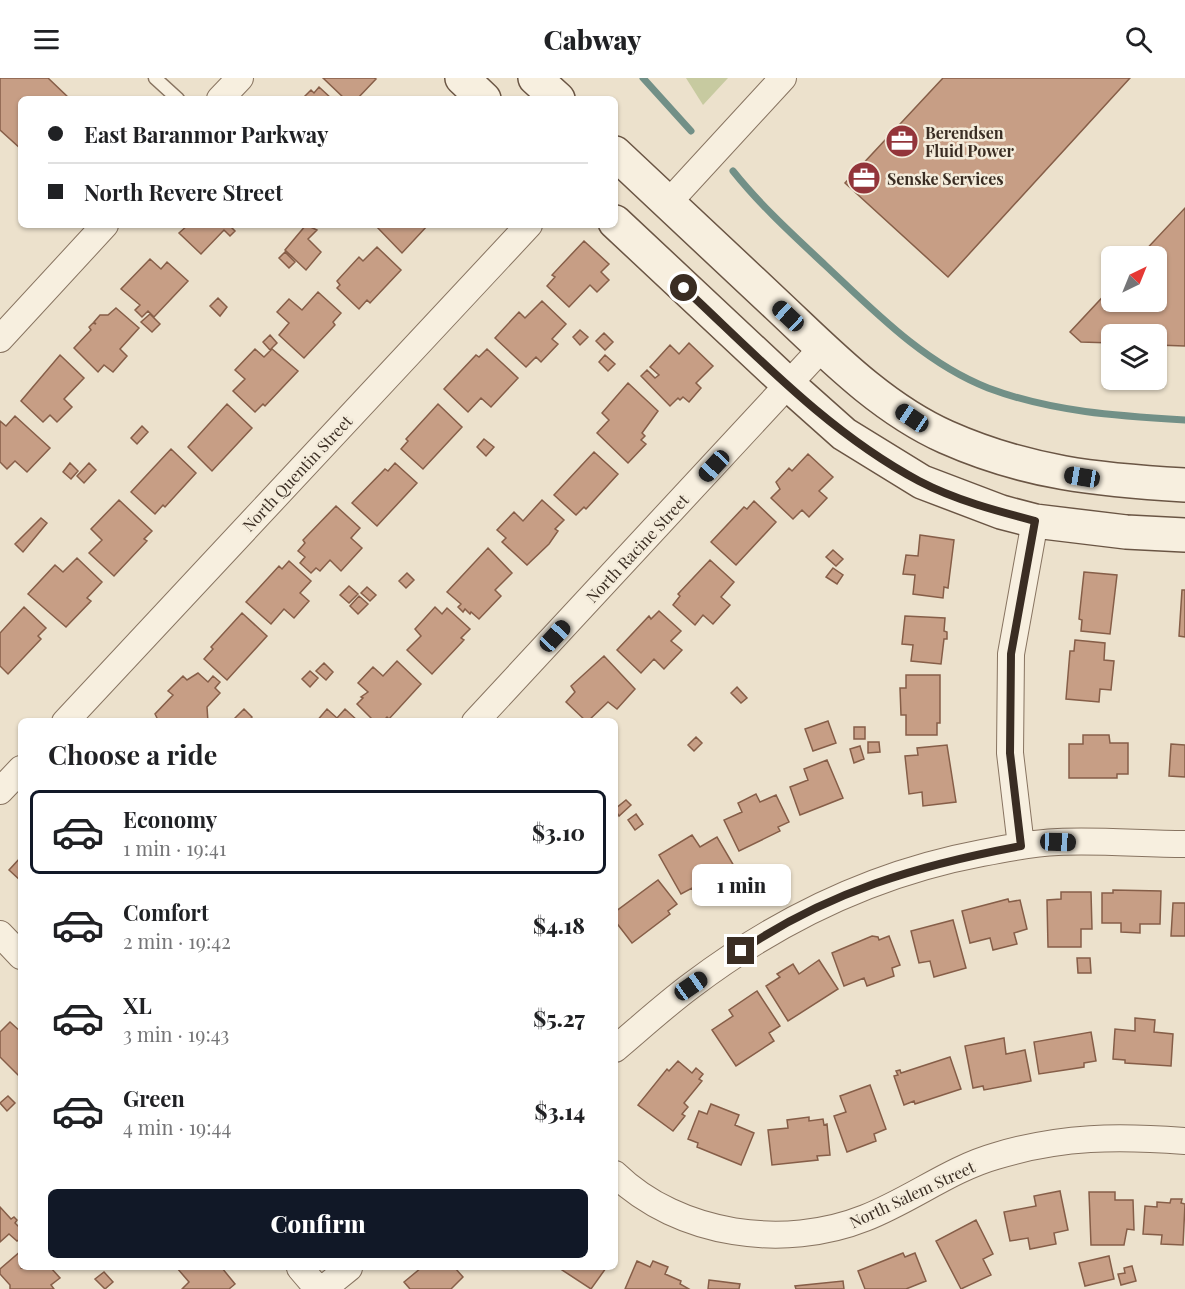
<!DOCTYPE html>
<meta charset="utf-8">
<style>
:root{--surface:#fff;--page:#f6f6f6;--text:#202124;--muted:#757577;--line:#e0e0e0;--accent:#111827}
body{margin:0;font-family:"Playfair Display",serif;background:var(--page);color:var(--text);height:100vh;display:flex;flex-direction:column;font-size:22px;white-space:nowrap}
*{box-sizing:border-box;margin:0}
p{font-size:20px;color:var(--muted)}
.icon{flex:none;width:33px;height:33px;fill:none;stroke:currentColor;stroke-width:2;stroke-linecap:round;stroke-linejoin:round}
.map{position:relative;flex:1;overflow:hidden}
.details{position:absolute;left:18px;top:640px;width:600px;height:552px;display:flex;flex-direction:column;background:var(--surface);border-radius:9px;box-shadow:0 2px 4px #0004}
.details>*{flex:none}
.banner{position:absolute;left:18px;top:18px;width:600px;height:132px;border-radius:9px;box-shadow:0 2px 4px #0004;display:grid;align-content:center;height:132px;padding:0 30px;background:var(--surface)}
.needle{width:39px;rotate:43deg}
.fabs{position:absolute;left:1101px;top:168px;display:grid;gap:12px}
.fabs a{display:grid;place-items:center;width:66px;height:66px;border-radius:9px;background:var(--surface);box-shadow:0 2px 4px #0004;font-size:30px}
.end{position:absolute;width:27px;height:27px;margin:-14px;border:8px solid #3a2d23;background:#fff;box-shadow:0 0 0 3px #fff}
.from{border-radius:50%}
.bubble{position:absolute;height:42px;border-radius:9px;background:var(--surface);box-shadow:0 2px 4px #0004;font-size:20px;font-weight:800;line-height:42px;text-align:center}
.car{position:absolute;width:18px;height:36px;margin:-18px -9px;border-radius:8px;box-shadow:0 0 4px 2px #0007;background:linear-gradient(#222 24%,#8ab4d8 0 40%,#222 0 76%,#8ab4d8 0 86%,#222 0)}
.banner b{display:flex;align-items:center;gap:21px;height:57px;font-size:22px}
.banner b+b{border-top:2px solid var(--line)}
.banner i{width:15px;height:15px;background:var(--text)}
ul{padding:0;list-style:none}
li{display:flex;align-items:center;gap:18px;height:84px;margin:0 12px 9px;padding:0 18px;border:3px solid transparent;border-radius:9px}
li div{flex:1}
li b{display:block;font-size:22px}
li em{font-style:normal;font-weight:800}
li.on{border-color:var(--accent)}
li>.icon{width:54px;height:54px;stroke-width:1.5}
h2{padding:0 30px;font-size:27px;line-height:72px}
.button{display:flex;gap:12px;margin-top:auto;padding:12px 30px}
.button a{flex:1;height:69px;border-radius:9px;background:var(--accent);color:#fff;font-size:24px;font-weight:800;line-height:69px;text-align:center}
header{display:flex;justify-content:space-between;align-items:center;height:78px;padding:0 30px;background:var(--surface);font-size:27px;font-weight:800}
.map>svg:first-child{display:block}
.green{fill:#c7caa0}
.lines{fill:none;stroke-linecap:round;stroke-linejoin:round}
.stream{stroke:#729087;stroke-width:7}
.building{fill:#c79e85;stroke:#865e48;stroke-width:1.5}
.lane-casing{stroke:#887461;stroke-width:15}
.street-casing{stroke:#887461;stroke-width:28}
.secondary-casing{stroke:#6a5544;stroke-width:36}
.lane{stroke:#f7efdf;stroke-width:12}
.street{stroke:#f7efdf;stroke-width:26}
.secondary{stroke:#f7efdf;stroke-width:33}
.route{stroke:#3a2d23;stroke-width:8}
.labels{text-anchor:middle;dominant-baseline:central;stroke-width:5;stroke-linejoin:round;paint-order:stroke}
.poi-label{font-size:16px;font-weight:bold;fill:#3a2d23;stroke:#f4ecdb;text-anchor:start}
.street-label{font-size:16px;fill:#3a2d23;stroke:#f4ecdb}
</style>
<header><svg class="icon" aria-label="menu" viewBox="0 0 24 24"><path d="M4 6h16M4 12h16M4 18h16"/></svg>Cabway<svg class="icon" aria-label="search" viewBox="0 0 24 24"><circle cx="10" cy="10" r="6"/><path d="M15 15l6 6"/></svg></header>
<div class="map">
<svg width="1185" height="1211" viewBox="0 0 1185 1211">
<rect width="100%" height="100%" fill="#ece1cc"/>
<path class="green" d="M686 0H728L703 27Z"/>
<g class="lines">
<path class="stream" d="M643 0 691 53
M733 93C761 128 793 157 825 187 874 233 924 285 988 310 1052 334 1118 338 1185 342"/>
</g>
<path class="building" d="M0 0H48L70 21H21V71L0 52Z
M323 0H374L376 1 357 21H345Z
M943 0H1130L948 199 845 105Z
M319 9 332 21H302L311 12 314 15Z
M1185 130V268L1156 267V256H1112V265L1081 264 1070 254 1112 209V224H1156V178H1140Z
M188 147H229L235 153 230 158 224 152 201 176 179 155Z
M306 147 317 152 308 161 321 174 306 192 285 172Z
M375 147H428L402 175Z
M584 163 609 186 601 194 609 202 597 214 590 207 569 229 547 208 555 199 552 197Z
M377 169 401 192 370 225 367 222 359 231 337 210 340 207 337 203 359 179 363 183Z
M285 174 295 184 289 190 279 180Z
M150 181 161 191 167 184 188 203 154 239 148 233 142 239 135 232 140 227 121 211Z
M318 214 341 235 333 244 335 247 304 280 279 257 289 245 277 234 289 221 302 232Z
M218 220 227 229 220 238 210 228Z
M542 223 566 246 552 261 558 266 541 284 536 279 526 289 495 260 519 234 525 240Z
M116 230 139 250 120 271 127 278 113 294 104 287 98 294 74 270 91 252 89 249 93 245 96 246 94 244 100 237H108Z
M150 236 160 246 152 254 141 244Z
M580 252 588 259 580 267 573 259Z
M604 255 613 264 605 272 596 263Z
M270 257 277 265 270 272 263 264Z
M689 265 713 288 696 305 701 310 689 324 683 319 680 322 678 320 670 328 641 298 647 292 655 300 659 297 650 289 670 267 679 276Z
M255 271 264 279 272 271 298 293 265 328 263 326 255 334 233 313 245 301 235 292Z
M487 271 518 300 491 329 481 320 468 334 444 311 476 277 479 279Z
M60 277 84 300 64 321 72 329 57 344 50 337 43 344 21 323Z
M605 277 615 286 608 293 599 284Z
M628 305 658 333 642 355 645 358 641 362 646 366 628 385 597 355 609 342 602 335Z
M227 326 252 350 212 393 188 369Z
M438 326 462 349 423 391 401 371 408 363 406 361Z
M15 338 50 370 27 394 15 383 7 391 0 384V343L6 348Z
M142 348 148 354 137 366 131 360Z
M484 361 494 369 486 378 477 369Z
M171 371 196 395 165 429 163 427 155 436 131 414Z
M594 374 618 396 586 431 584 429 576 437 554 417Z
M808 376 833 399 819 413 827 420 809 439 802 432 793 441 771 420 780 411 776 404 789 390 792 393Z
M70 385 78 393 71 401 63 394Z
M89 385 96 392 84 405 77 398Z
M395 385 417 405 377 448 352 425 385 391 388 393Z
M119 422 152 453 144 461 147 463 114 498 89 475 102 462 91 451Z
M542 422 564 442 555 451 558 453 549 466 527 487 502 464 506 460 497 452 514 434 523 443Z
M754 423 776 444 736 487 711 464 744 429 747 431Z
M336 428 360 450 351 460 362 470 341 493 330 482 320 493 316 490 311 495 300 485 305 479 298 473 305 465 303 462Z
M41 440 47 445 23 474 15 466Z
M920 457 954 462 948 510 944 509 943 520 913 516 915 497 903 496 906 477 918 478Z
M488 470 512 495 495 512 501 518 479 541 471 534 470 536 465 531 463 534 458 529 461 526 447 514Z
M833 472 843 481 836 488 826 479Z
M77 480 102 504 87 520 91 523 66 549 28 516 55 487 63 494Z
M710 482 734 504 721 519 730 527 713 546 703 537 695 547 673 527 680 518 678 516Z
M289 483 311 503 300 515 309 523 294 540 284 531 271 546 246 524 279 488 282 491Z
M833 490 843 497 837 506 826 499Z
M1084 494 1117 497 1110 556 1081 553 1082 542 1079 541Z
M407 495 414 502 406 510 399 503Z
M349 508 358 516 349 525 340 517Z
M367 509 376 517 370 523 361 515Z
M1182 512H1185V559L1179 558Z
M359 518 368 526 358 536 350 528Z
M24 529 46 550 38 558 41 561 8 596 0 588V555Z
M435 529 442 536 447 530 470 551 461 560 464 562 432 596 407 572 421 558 415 551Z
M659 533 681 553 671 563 682 572 664 591 654 581 641 595 617 572 649 538 651 541Z
M242 535 267 558 227 602 204 581 213 571 211 569Z
M905 538 945 540 944 553 947 554V561H944L941 586 911 583 913 567 902 566Z
M1075 562 1105 565 1104 582 1114 583 1111 612 1100 611 1099 624 1066 621 1070 573H1074Z
M604 578 635 611 617 631 608 624 587 644 566 624 575 614 571 608Z
M397 583 421 606 389 641 387 639 382 644H375L357 626 363 620 361 619 368 614 358 605 373 589 383 598Z
M324 585 333 594 326 602 316 593Z
M310 593 318 600 310 609 302 601Z
M198 595 208 604 213 598 220 604 215 610 220 615 207 629 208 644H159L155 636 173 617 168 613 183 598 187 602Z
M906 597H940V645H937V657H906V637H901L900 610H906Z
M737 609 747 620 741 625 731 615Z
M244 631 252 639 248 644H237L234 641Z
M327 631 337 640 345 631 359 644H316Z
M828 643 836 665 813 673 805 651Z
M854 649H865V661H854Z
M1083 657H1109L1110 665H1128V696H1117V700H1069V666H1083Z
M696 659 702 665 694 673 688 667Z
M868 664H879L880 674 868 675Z
M1171 666 1185 667V699L1169 698Z
M947 667 956 724 923 728 922 714 909 716 905 678 918 677 917 670Z
M860 668 864 681 854 685 850 671Z
M827 682 843 720 800 737 790 709 808 702 804 691Z
M756 716 760 724 776 717 789 744 778 749 780 753 739 773 724 742 742 734 738 725Z
M626 722 631 727 619 738 615 731Z
M636 736 643 746 635 752 628 742Z
M692 757 700 769 717 759 734 788 693 813 692 810 681 816 659 777Z
M21 779V803L9 792Z
M658 802 677 826 668 833 670 836 632 865 615 843V834Z
M1113 812 1161 813 1160 846H1140V855L1121 854V845H1102V815H1113Z
M1061 814H1091L1092 851H1081V869H1048L1047 822 1061 821Z
M1008 821 1009 824 1020 822 1027 851 1014 855 1017 866 993 872 990 860 970 865 962 833Z
M1173 825H1185V858H1171Z
M953 842 966 890 934 899 930 883 919 885 911 853Z
M872 858 878 859 879 862 889 858 900 887 892 890 894 898 867 908 864 900 844 908 832 875Z
M1077 880H1090L1091 895H1078Z
M819 882 838 911 788 943 766 908 780 899 777 896 793 886 799 896Z
M757 913 780 948 769 955 774 963 736 988 712 952 733 938 729 932Z
M1135 940 1155 942 1154 954 1173 956 1171 988 1125 985V982L1113 981 1115 951 1135 953Z
M10 944 21 954V1000L0 979V954Z
M1091 954 1096 983 1084 985V989L1039 996 1034 964Z
M1004 960 1006 976 1025 972 1031 1003 984 1012 983 1008 973 1010 965 968Z
M950 979 961 1011 915 1026 914 1023 904 1027 894 998 898 997 896 993 900 992 901 995Z
M678 983 692 995 696 990 703 996 699 1001 702 1003 684 1025 688 1029 682 1036 685 1038 673 1053 638 1027 667 991 669 993Z
M870 1007 886 1051 874 1056 876 1063 847 1074 834 1038 846 1034 840 1018Z
M8 1018 15 1025 7 1033 0 1025Z
M711 1026 739 1037 735 1047 754 1055 741 1087 697 1069 698 1065 688 1061 699 1033 707 1036Z
M809 1039V1043L823 1041 824 1047 827 1046 830 1077 817 1078 818 1082 772 1087 768 1052 788 1050 787 1042Z
M1060 1113 1068 1152 1054 1155 1056 1166 1030 1171 1028 1160 1010 1163 1004 1134 1036 1128 1034 1118Z
M1089 1114H1115V1122H1133L1134 1152 1127 1151 1124 1167H1091Z
M1171 1121H1182L1181 1125 1185 1126 1183 1167 1161 1166 1162 1157 1143 1156 1145 1128 1157 1129V1124L1170 1125Z
M0 1129 11 1141 14 1139 17 1142 15 1145 21 1151V1160L17 1163 9 1156 0 1164Z
M976 1142 993 1176 983 1181 991 1197 961 1211 936 1163Z
M21 1173V1190H51L60 1200 51 1207 54 1211H10V1207L0 1196V1191Z
M903 1175 905 1179 915 1175 926 1203 906 1211H865L858 1193Z
M1109 1178 1114 1201 1085 1208 1079 1185Z
M637 1183 650 1189 653 1183 668 1189 665 1196 681 1203 680 1206 689 1211H625Z
M1132 1188 1136 1203 1121 1207 1118 1196 1125 1195 1124 1190Z
M177 1190H222L235 1206 229 1211H182L189 1204Z
M421 1190H455L463 1199 451 1211H410L404 1204Z
M559 1190H606L591 1211Z
M104 1194 113 1204 105 1211 95 1201Z
M709 1202 740 1206 739 1211H708Z
M843 1203 844 1211H796L795 1208Z"/>
<g class="lines">
<g class="lane-casing">
<path id="lane" d="M155 0 178 21"/>
</g>
<g class="street-casing">
<path id="street" d="M220 21 240 0
M668 125 783 0
M0 261 105 147
M65 644 529 147
M475 644 822 270
M0 713 21 691
M1021 768 1010 675 1011 576 1035 443
M0 856 21 878
M615 971C640 950 665 927 692 907 778 842 875 795 982 775 1007 770 1032 765 1058 764 1100 762 1143 766 1185 766
M615 1096C679 1158 785 1172 865 1140 911 1122 950 1091 996 1078 1062 1058 1118 1058 1185 1063
M300 1190 318 1211
M323 1211 349 1190"/>
</g>
<g class="secondary-casing">
<path id="secondary" d="M462 0 484 21
M535 0 558 21
M615 75C669 126 723 177 778 228 828 275 881 330 946 359 1027 395 1098 402 1185 407
M615 144 789 307 844 356 922 404 1001 434 1035 443 1126 454 1185 457"/>
</g>
<use href="#lane" class="lane"/>
<use href="#street" class="street"/>
<use href="#secondary" class="secondary"/>
</g>
<g class="lines">
<path class="route" d="M684 210C758 279 829 355 919 403 955 422 997 433 1035 443L1011 576 1010 675 1021 768C919 787 827 814 741 873"/>
</g>
<defs>
<g id="office-disc" transform="scale(1.725)"><circle r="9.5" fill="#93353a" stroke="#f4ecdb"/><path d="M-6-3h4V-5.5h4V-3h4V5H-6ZM-1-4.5V-3h2v-1.5ZM-6 0V1H6V0Z" fill="#fff"/></g>
</defs>
<g fill-rule="evenodd">
<use href="#office-disc" x="902" y="63"/>
<use href="#office-disc" x="864" y="100"/>
</g>
<g class="labels">
<g class="poi-label">
<text x="925" y="54">Berendsen<tspan x="925" dy="18">Fluid Power</tspan></text>
<text x="887" y="100">Senske Services</text>
</g>
<g class="street-label">
<text transform="translate(297 395) rotate(-47)">North Quentin Street</text>
<text transform="translate(637 470) rotate(-47)">North Racine Street</text>
<text transform="translate(912 1116) rotate(-25)">North Salem Street</text>
</g>
</g>
</svg>
<div class="fabs">
<a><svg class="needle" viewBox="-14 -14 28 28"><path d="M0-13l5 13h-10z" fill="#e53935"/><path d="M0 13l5-13h-10z" fill="#757577"/></svg></a>
<a><svg class="icon" aria-label="layers" viewBox="0 0 24 24"><path d="M12 4l9 5-9 5-9-5zM3 14l9 5 9-5"/></svg></a>
</div>
<i class="end from" style="left:684px;top:210px"></i>
<i class="end" style="left:741px;top:873px"></i>
<div class="bubble" style="left:692px;top:786px;width:99px">1 min</div>
<i class="car" style="left:788px;top:238px;rotate:313deg"></i>
<i class="car" style="left:912px;top:340px;rotate:304deg"></i>
<i class="car" style="left:714px;top:388px;rotate:223deg"></i>
<i class="car" style="left:1082px;top:399px;rotate:279deg"></i>
<i class="car" style="left:555px;top:558px;rotate:43deg"></i>
<i class="car" style="left:1058px;top:764px;rotate:92deg"></i>
<i class="car" style="left:691px;top:908px;rotate:55deg"></i>
<div class="banner">
<b><i class="from"></i>East Baranmor Parkway</b>
<b><i></i>North Revere Street</b>
</div>
<section class="details">
<h2>Choose a ride</h2>
<ul>
<li class="on"><svg class="icon" aria-label="car" viewBox="0 0 24 24"><path d="M5 17H2v-5l4-1 3-4h7l3 4 3 1v5h-3M9 17h6M6 11h13"/><circle cx="7" cy="17" r="2"/><circle cx="17" cy="17" r="2"/></svg><div><b>Economy</b><p>1 min · 19:41</p></div><em>$3.10</em></li>
<li><svg class="icon" aria-label="car" viewBox="0 0 24 24"><path d="M5 17H2v-5l4-1 3-4h7l3 4 3 1v5h-3M9 17h6M6 11h13"/><circle cx="7" cy="17" r="2"/><circle cx="17" cy="17" r="2"/></svg><div><b>Comfort</b><p>2 min · 19:42</p></div><em>$4.18</em></li>
<li><svg class="icon" aria-label="car" viewBox="0 0 24 24"><path d="M5 17H2v-5l4-1 3-4h7l3 4 3 1v5h-3M9 17h6M6 11h13"/><circle cx="7" cy="17" r="2"/><circle cx="17" cy="17" r="2"/></svg><div><b>XL</b><p>3 min · 19:43</p></div><em>$5.27</em></li>
<li><svg class="icon" aria-label="car" viewBox="0 0 24 24"><path d="M5 17H2v-5l4-1 3-4h7l3 4 3 1v5h-3M9 17h6M6 11h13"/><circle cx="7" cy="17" r="2"/><circle cx="17" cy="17" r="2"/></svg><div><b>Green</b><p>4 min · 19:44</p></div><em>$3.14</em></li>
</ul>
<div class="button"><a>Confirm</a></div>
</section>
</div>
